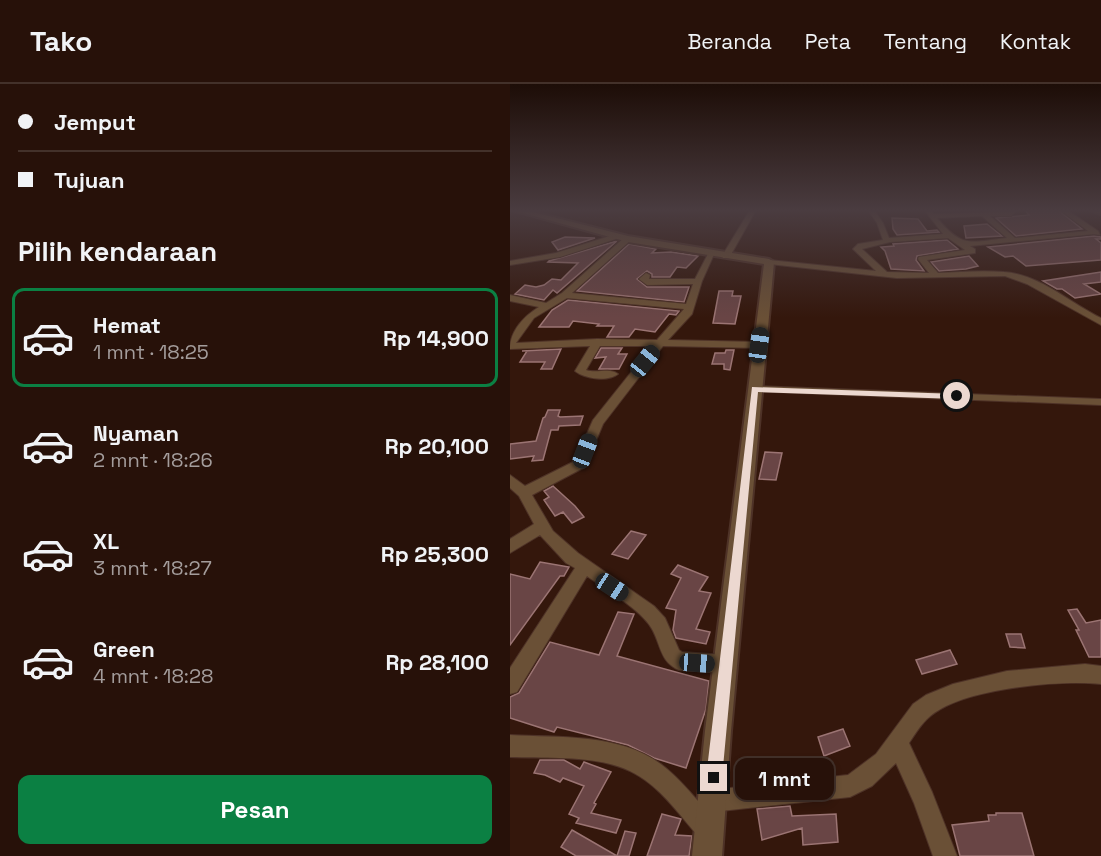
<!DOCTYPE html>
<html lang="id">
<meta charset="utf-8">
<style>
:root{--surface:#271109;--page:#331f17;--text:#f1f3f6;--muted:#a49d9c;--line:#43312a;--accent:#0b8043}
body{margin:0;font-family:"Space Grotesk",sans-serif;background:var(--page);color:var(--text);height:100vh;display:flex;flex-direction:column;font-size:22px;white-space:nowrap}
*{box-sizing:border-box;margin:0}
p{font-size:20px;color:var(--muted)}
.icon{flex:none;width:33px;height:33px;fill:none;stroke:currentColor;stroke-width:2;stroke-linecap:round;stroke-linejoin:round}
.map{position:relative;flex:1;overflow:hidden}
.sheet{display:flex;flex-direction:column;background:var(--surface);width:510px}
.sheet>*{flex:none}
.hud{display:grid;align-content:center;height:132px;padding:0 18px;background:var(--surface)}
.end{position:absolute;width:27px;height:27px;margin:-14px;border:8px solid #ecd8d0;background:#111;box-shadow:0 0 0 3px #111}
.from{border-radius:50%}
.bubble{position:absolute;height:42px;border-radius:12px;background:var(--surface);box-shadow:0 3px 9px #0003,0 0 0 2px var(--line);font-size:20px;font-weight:700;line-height:42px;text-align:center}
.car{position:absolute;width:18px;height:36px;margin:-18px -9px;border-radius:8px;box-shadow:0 0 4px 2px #0007;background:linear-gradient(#222 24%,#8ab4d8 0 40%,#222 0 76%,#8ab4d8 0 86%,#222 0)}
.hud b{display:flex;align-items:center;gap:21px;height:57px;font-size:22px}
.hud b+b{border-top:2px solid var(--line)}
.hud i{width:15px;height:15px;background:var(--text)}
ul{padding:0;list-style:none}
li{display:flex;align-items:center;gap:18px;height:99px;margin:0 12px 9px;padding:0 6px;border:3px solid transparent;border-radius:12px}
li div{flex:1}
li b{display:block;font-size:22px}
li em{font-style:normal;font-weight:700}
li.current{border-color:var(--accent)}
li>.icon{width:54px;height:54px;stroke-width:1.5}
h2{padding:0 18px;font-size:27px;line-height:72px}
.button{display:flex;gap:12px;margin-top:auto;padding:12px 18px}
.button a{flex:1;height:69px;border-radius:12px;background:var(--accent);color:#fff;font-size:24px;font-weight:700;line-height:69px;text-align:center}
header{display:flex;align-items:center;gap:36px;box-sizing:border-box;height:84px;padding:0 30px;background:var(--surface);border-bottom:2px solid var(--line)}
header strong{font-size:28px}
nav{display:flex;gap:33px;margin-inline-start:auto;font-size:21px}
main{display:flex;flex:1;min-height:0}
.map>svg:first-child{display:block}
.building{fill:#694545;stroke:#9b7473;stroke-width:1.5}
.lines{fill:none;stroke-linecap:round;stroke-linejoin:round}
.minor-casing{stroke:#4e3227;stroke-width:2}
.tertiary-casing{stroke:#4e3227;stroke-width:4}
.minor{fill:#6a5036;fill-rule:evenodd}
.tertiary{fill:#6a5036;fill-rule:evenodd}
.route{fill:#ecd8d0}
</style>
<header>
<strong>Tako</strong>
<nav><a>Beranda</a><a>Peta</a><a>Tentang</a><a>Kontak</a></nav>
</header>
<main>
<section class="sheet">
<div class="hud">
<b><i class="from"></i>Jemput</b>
<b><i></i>Tujuan</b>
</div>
<h2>Pilih kendaraan</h2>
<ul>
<li class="current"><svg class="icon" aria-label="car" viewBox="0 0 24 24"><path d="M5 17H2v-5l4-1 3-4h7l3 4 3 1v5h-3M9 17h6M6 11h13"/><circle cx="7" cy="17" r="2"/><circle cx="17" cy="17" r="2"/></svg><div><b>Hemat</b><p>1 mnt · 18:25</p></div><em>Rp 14,900</em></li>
<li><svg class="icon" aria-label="car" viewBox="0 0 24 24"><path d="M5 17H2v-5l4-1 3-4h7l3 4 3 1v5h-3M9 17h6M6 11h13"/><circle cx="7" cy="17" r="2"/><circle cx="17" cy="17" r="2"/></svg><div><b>Nyaman</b><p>2 mnt · 18:26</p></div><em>Rp 20,100</em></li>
<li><svg class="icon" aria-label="car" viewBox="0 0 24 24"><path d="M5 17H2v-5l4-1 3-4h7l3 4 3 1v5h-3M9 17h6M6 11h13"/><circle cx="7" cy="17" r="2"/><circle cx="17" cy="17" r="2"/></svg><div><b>XL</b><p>3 mnt · 18:27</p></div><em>Rp 25,300</em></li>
<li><svg class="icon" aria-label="car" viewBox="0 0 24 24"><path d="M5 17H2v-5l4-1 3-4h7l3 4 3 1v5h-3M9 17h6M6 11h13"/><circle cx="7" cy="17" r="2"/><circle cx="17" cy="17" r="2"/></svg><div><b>Green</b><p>4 mnt · 18:28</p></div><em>Rp 28,100</em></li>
</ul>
<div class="button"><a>Pesan</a></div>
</section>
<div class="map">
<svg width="591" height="772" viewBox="0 0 591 772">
<rect width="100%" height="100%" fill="#34170c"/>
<path class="building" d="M515 126H548L572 145 506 152 486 134 519 131Z
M382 134 408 135 417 147 427 146 429 148 387 151 383 145Z
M477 140 492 152 456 154 454 142Z
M584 152 591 153V155H586L591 159V176L516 182 503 172 495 173 478 163Z
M55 153 85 154 48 166 42 158Z
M437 156 448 165 407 172 406 176 414 187 381 185 375 167 371 163 384 162 383 160Z
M107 157 47 209 43 206 34 216 5 210 15 201 26 203 34 201 42 195 51 196 68 179 38 178 39 177Z
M119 160 146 165 142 169 161 168 188 172 176 184 167 183 160 193H142V190L137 187 127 195 137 203H179L174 218 67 207Z
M459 172 468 182 456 185 429 187 421 178Z
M591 188V198L574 200 591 210 565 214 552 205H547L533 197Z
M209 207H223L222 212H231L225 240 203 239Z
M58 216 169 227 166 231 159 230 145 248 125 245 119 253H97L104 242H87L89 240 63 237 59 243H29L42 226Z
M91 264H112L108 270H117L109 285H89L96 273 85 274Z
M51 265 42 285H31L35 278H10L17 267H12Z
M216 266H224L220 286 214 285V280H202L205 269H215Z
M38 326H50L48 332 50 333 73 332 70 341 49 342 48 346H41L33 376 22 377 24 372 0 375V360L26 357 33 334 35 333Z
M255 368 272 369 266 396 249 395Z
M43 402 65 422 74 433 62 439 53 428 45 432 34 416 39 413 34 407Z
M121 447 136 451 118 475 102 470Z
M30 478 59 483 54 492H50L0 561V490L20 495Z
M168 481 198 493 189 507 201 509 186 545 200 548 196 560 166 554 163 546 166 526 156 524 171 494 161 490Z
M567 525 576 539 591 536V573H579L566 546H569L558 526Z
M108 528 124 530 107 572 199 597 196 625 176 684 144 674 118 661 47 643 44 648 0 634V613L9 609 40 558 89 571Z
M496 550H511L515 564 500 563Z
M440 566 447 580 412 590 406 576Z
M333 645 340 662 314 672 308 653Z
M30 676H54L70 685 74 678 101 688 84 719 86 720 81 729 111 736 106 749 66 739 69 734 59 730 74 702 53 694 50 698 35 691 24 689Z
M280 722 282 732 326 730 328 758 293 761 292 744 252 756 247 725Z
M486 729H512L524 772H450L442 741 479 737 478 731H486Z
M152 730 171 735 165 751 182 752 179 772H137Z
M62 746 107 772 115 747 126 749 119 772H66L51 763Z"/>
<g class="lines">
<g class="minor-casing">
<path id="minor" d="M240 126H246L219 174H213L212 172Z
M358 126H364L373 139 379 154 433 150 416 128 419 126 424 130 499 128 507 126 501 132H480L505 154 578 147 550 126H557L588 147 590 151 584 150 460 162 465 165V169L417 176 428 189C449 188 472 186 494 188 529 190 560 219 591 234V241L517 200 495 192 387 194 259 180 255 178 259 176 366 187 343 165 348 160 373 156 367 139ZM472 132 497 154C460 158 453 165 427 134ZM438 154 455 166 409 173 408 175 419 189 377 188 352 165 380 158Z
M106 150 110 152 109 154 50 173 0 181V177L46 169Z
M115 153 122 155 62 209 176 220 183 200 137 201 129 195 136 189 140 191 139 195H185L199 168H205L192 197 182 230 158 256 249 258 254 261 249 264 153 262 93 340 75 383 22 411 43 447 68 469 144 522 155 534 169 566 172 568 215 571 222 574 224 580 222 586 215 589 169 586C150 578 151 561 142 545 131 525 96 506 77 492L7 608 0 610V584L65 484 56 479 30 451 0 469V455L24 440 9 412 0 404V391L15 402 65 377 83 336 142 262H90L76 286C87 290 100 283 108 290 98 298 75 295 65 287L80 262 0 265C0 247 14 232 29 223L0 217V211L36 219 52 209ZM57 214 174 225 147 256 87 255 6 259 24 234Z
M245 302 591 315V321L241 307 239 305Z
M575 580 591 582V600C550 596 465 604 429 626 416 633 409 644 401 656L399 659 422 708 447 772H423L404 719 386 679 362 702 340 713 202 728 195 725 205 737 209 745 205 753 197 757 189 753C172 734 156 711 135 696 99 669 43 675 0 673V651C50 654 110 649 152 681 168 693 181 709 194 724L191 717 194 709 202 706 338 691 366 670 403 620 416 611 443 600 497 587Z"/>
</g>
<g class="tertiary-casing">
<path id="tertiary" d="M2 126H15L118 152 259 175 264 178 221 647 212 772H182L195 647 254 180 118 158Z
M580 126H591V130Z"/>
</g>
<use href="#minor" class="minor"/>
<use href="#tertiary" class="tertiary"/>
</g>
<linearGradient id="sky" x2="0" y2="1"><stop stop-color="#1d0d07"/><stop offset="0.54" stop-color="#4a3c40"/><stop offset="1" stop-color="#4a3c40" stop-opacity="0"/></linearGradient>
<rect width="591" height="234" fill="url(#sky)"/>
<path class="route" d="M242 303 447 310 451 312 447 315 248 308 212 694 209 699 204 702 198 699 196 694Z"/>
</svg>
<i class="end from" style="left:447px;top:312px"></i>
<i class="end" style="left:204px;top:694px"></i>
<div class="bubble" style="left:225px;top:674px;width:99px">1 mnt</div>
<i class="car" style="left:249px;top:261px;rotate:8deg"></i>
<i class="car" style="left:135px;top:277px;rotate:39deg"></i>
<i class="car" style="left:75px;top:367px;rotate:21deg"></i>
<i class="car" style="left:102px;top:503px;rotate:123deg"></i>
<i class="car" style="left:187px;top:579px;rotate:94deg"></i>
</div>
</main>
